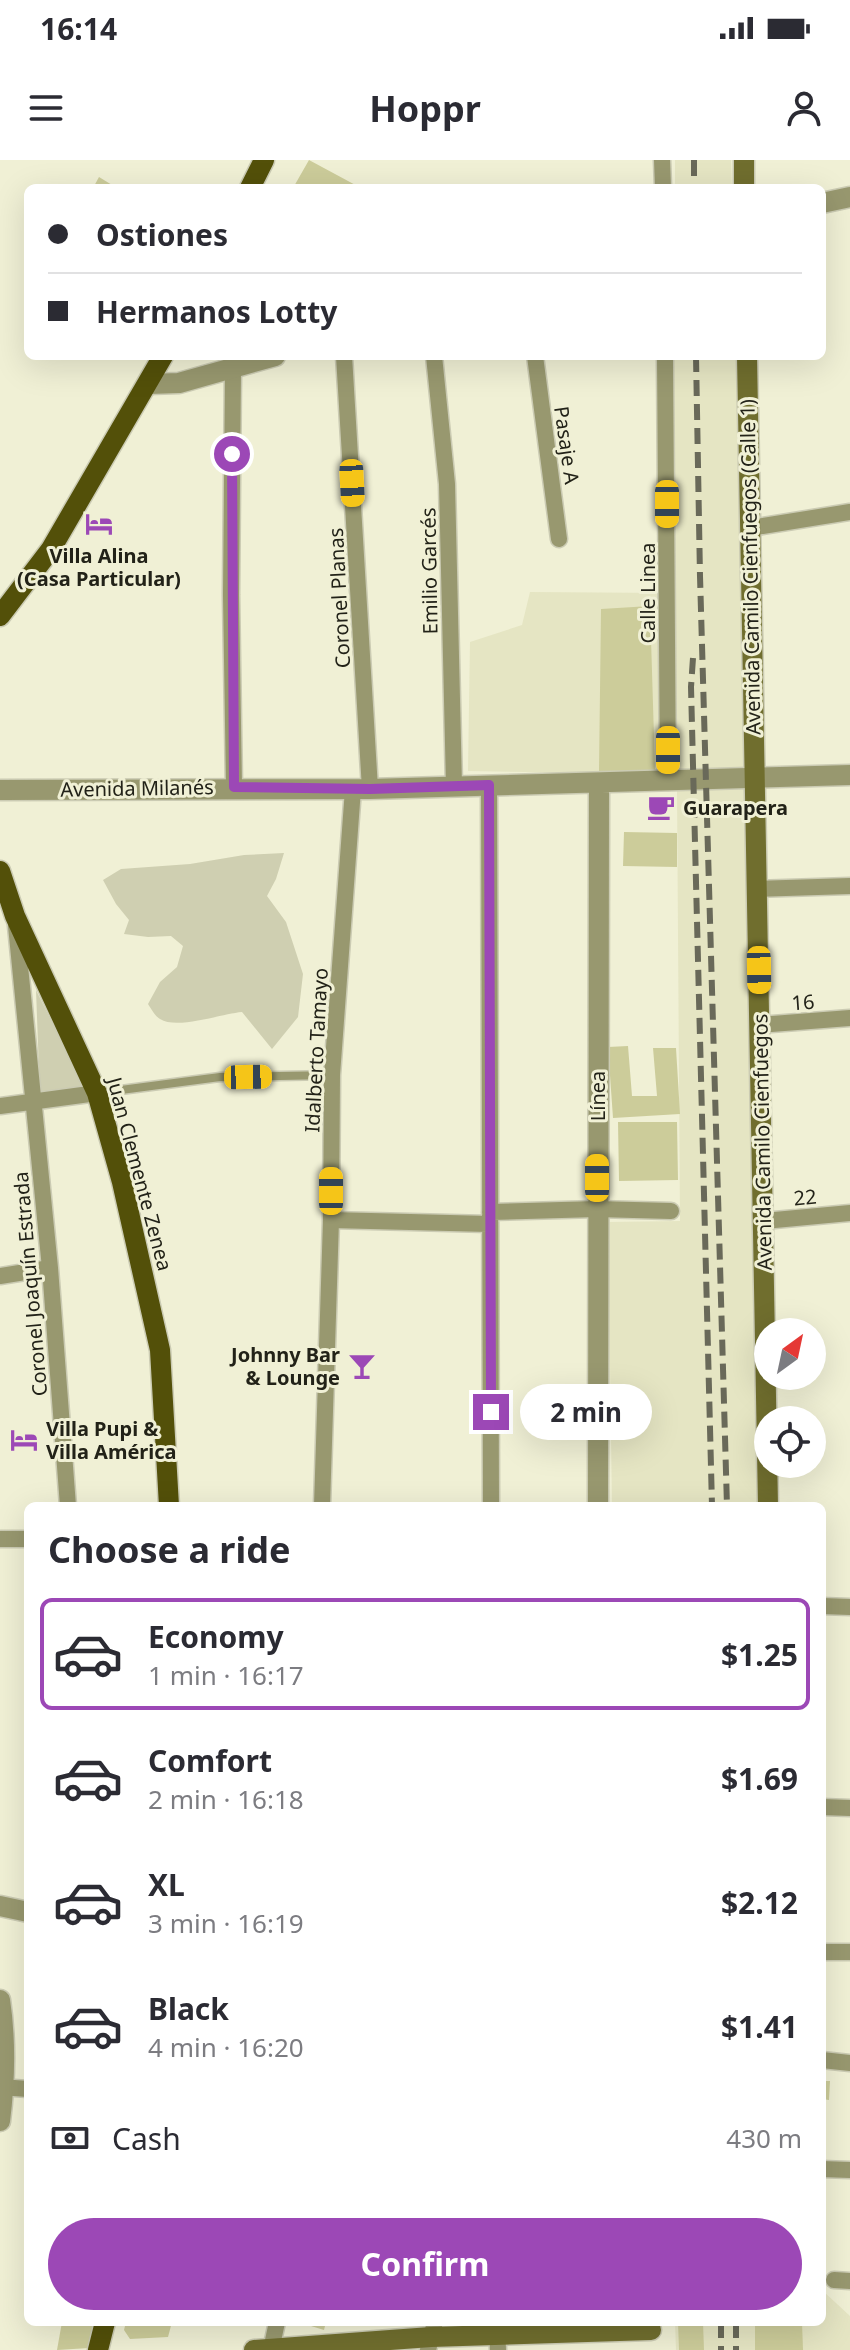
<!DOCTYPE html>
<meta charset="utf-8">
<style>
:root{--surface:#fff;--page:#f2f2f3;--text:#2b2b33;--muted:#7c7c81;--line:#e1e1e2;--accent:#9c48b6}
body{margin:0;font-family:"Noto Sans",sans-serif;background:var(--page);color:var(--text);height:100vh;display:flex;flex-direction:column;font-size:30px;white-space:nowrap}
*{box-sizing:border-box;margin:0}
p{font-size:26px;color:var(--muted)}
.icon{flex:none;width:44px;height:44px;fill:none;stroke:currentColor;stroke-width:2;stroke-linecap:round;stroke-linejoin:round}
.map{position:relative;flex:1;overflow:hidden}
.panel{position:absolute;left:24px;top:1342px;width:802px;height:824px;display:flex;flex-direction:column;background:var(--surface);border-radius:12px;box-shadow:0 8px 32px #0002}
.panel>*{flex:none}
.top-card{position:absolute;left:24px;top:24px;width:802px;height:176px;border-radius:12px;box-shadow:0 8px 32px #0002;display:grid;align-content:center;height:176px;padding:0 24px;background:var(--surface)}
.needle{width:52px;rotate:33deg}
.buttons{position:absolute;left:754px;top:1158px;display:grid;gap:16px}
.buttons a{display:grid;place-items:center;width:72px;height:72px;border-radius:50%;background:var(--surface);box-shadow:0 8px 32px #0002;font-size:40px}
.end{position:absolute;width:36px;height:36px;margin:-18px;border:10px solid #9c48b6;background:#fff;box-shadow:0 0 0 4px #fff}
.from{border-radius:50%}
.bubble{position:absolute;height:56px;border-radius:28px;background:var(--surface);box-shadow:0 8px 32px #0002;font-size:26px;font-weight:700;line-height:56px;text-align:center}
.car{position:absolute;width:24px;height:48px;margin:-24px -12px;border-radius:10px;box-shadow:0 0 6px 2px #0007;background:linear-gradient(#f5c518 24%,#345 0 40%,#f5c518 0 76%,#345 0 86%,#f5c518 0)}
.top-card b{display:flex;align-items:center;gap:28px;height:76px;font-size:30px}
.top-card b+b{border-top:2px solid var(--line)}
.top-card i{width:20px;height:20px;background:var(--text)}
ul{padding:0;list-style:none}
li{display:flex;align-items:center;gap:24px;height:112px;margin:0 16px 12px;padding:0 8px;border:4px solid transparent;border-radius:12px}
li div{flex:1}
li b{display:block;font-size:30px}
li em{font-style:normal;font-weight:700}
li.current{border-color:var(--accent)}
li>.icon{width:72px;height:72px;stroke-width:1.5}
h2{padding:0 24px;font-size:36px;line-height:96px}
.pay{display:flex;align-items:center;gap:20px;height:88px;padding:0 24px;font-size:30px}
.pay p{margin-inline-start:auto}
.action{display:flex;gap:16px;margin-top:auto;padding:16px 24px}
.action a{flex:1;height:92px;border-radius:48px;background:var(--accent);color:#fff;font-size:32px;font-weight:700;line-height:92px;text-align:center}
.status{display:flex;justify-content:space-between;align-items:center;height:56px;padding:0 40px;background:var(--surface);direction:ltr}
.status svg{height:22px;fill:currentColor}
header{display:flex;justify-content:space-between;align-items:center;height:104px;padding:0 24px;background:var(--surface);font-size:36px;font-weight:700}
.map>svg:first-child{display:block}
.built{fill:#e5e5c3}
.green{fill:#cfcfb1}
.building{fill:#cccc9a}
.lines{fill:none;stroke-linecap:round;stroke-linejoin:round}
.service-casing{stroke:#cbcbb3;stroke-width:11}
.minor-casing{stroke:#cbcbb3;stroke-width:19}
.tertiary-casing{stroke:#cbcbb3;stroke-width:23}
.secondary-casing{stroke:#cbcbb3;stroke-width:23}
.primary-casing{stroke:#cbcbb3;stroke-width:23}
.service{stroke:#98986f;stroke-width:8}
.minor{stroke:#98986f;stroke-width:16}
.tertiary{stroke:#98986f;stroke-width:20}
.secondary{stroke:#706e2e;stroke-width:20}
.primary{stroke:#535009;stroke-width:20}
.rail{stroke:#696959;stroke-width:6;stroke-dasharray:16 8;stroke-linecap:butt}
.route{stroke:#9c48b6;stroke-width:10}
.labels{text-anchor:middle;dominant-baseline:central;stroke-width:6;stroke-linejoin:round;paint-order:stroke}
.street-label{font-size:20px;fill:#222218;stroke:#f0f0d5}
.poi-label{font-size:20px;font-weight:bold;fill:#222218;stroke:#f0f0d5;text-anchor:start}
</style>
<div class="status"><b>16:14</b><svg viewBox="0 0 49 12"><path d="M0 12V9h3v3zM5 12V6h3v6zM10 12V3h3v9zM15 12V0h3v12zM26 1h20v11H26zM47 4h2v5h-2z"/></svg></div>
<header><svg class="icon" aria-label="menu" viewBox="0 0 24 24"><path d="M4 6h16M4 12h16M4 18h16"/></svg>Hoppr<svg class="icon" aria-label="person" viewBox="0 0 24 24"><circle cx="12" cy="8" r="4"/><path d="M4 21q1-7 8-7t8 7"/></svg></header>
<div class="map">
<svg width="850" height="2190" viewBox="0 0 850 2190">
<rect width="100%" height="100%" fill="#f0f0d5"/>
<path class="built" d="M675 0H731L732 28H675Z
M674 196H736L758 1346H612L608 1062 680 1061Z
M530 432 668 433 659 614 468 611 470 482 522 465Z
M822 2130 850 2156V2190H676L675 2162H822Z"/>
<path class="green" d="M284 693 276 719 267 736 286 762 303 814 298 857 272 889 242 852C220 854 177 870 160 859 156 857 151 849 148 844L160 822 177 807 183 786 171 776 148 777 124 774 129 760 116 744 103 720 121 709 190 704 244 695Z
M36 830 87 932 40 938Z"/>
<path class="building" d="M309 0 361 28H293Z
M99 17 117 28H93Z
M650 446 655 610 599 612 601 449Z
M624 672 677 673V707L623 706Z
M628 886 632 936H657L653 888H676L680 954 613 958 608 887Z
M618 962H677L678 1020 619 1021Z
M822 1921H830L829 1940 822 1939Z
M62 2162H75V2166H83L84 2162H96L89 2188 57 2190Z
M126 2162H172L168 2177 130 2179 124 2170Z
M298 2162H326L324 2170Z
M678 2162H703L704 2190H679Z
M755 2162H802L803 2190H755Z"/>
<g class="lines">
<g class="service-casing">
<path id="service" d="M98 933 220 917 332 915"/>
</g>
<g class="minor-casing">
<path id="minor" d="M662 0 663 28
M344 196 370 629
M434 196 447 324 454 626
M535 196 559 379
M665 196 668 622
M233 209 231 435 234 627
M750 368 850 352
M489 625 491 1346
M757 729 850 726
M16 766 50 1108 68 1346
M760 865 850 858
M0 946 97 933
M490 1052 597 1049 671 1051
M331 1060 489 1064
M764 1061 850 1053
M0 1116 50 1108
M322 1346 331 1060 332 915 353 629
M0 1379H28
M822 1446 850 1447
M822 1647 850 1648
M822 1792H850
M822 1900 850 1903
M0 1927 28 1929
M822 2009 850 2010
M834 2120 850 2121
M497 2162 498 2190
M271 2190 277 2162
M428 2190 435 2162"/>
</g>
<g class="tertiary-casing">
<path id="tertiary" d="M822 43 850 37
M149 224 179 223 275 196
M0 630 370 629 850 615
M598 1346 599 623
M0 1746 28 1752
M0 1840C6 1880 5 1921 0 1961"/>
</g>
<g class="secondary-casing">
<path id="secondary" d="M744 0V28
M747 196 768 1346
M254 2190 431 2177 651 2170"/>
</g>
<g class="primary-casing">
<path id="primary" d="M250 28 264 0
M0 456 51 389 163 196
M0 711 15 756 97 933 122 1022 160 1190 169 1346
M98 2190 105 2162"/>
</g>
<use href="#service" class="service"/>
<use href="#minor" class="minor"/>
<use href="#tertiary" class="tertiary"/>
<use href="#secondary" class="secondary"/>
<use href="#primary" class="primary"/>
<path class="rail" d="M694 0V28
M696 196 700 416 727 1346
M693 498 691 527 712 1346
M721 2162V2190
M736 2162V2190"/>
</g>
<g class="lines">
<path class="route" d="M232 294 234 627 370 629 489 625 491 1252"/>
</g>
<defs>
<g id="hotel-bare" transform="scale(2.16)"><path d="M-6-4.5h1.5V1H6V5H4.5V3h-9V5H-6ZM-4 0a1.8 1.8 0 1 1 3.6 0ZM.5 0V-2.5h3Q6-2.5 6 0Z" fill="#9c48b6" stroke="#f0f0d5" stroke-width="2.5" paint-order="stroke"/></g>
<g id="cafe-bare" transform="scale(2.16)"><path d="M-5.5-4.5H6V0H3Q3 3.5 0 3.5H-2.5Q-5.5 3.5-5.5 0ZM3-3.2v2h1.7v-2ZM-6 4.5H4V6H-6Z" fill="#9c48b6" stroke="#f0f0d5" stroke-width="2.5" paint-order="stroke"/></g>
<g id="bar-bare" transform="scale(2.16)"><path d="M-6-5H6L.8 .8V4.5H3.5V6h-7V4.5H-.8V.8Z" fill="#9c48b6" stroke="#f0f0d5" stroke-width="2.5" paint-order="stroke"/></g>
</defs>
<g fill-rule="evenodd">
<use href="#hotel-bare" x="99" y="364"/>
<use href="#cafe-bare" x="661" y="647"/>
<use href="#bar-bare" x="362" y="1206"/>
<use href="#hotel-bare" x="24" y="1280"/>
</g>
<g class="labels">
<g class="street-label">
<text transform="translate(567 285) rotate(82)">Pasaje A</text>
<text transform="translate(750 407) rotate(-91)">Avenida Camilo Cienfuegos (Calle 1)</text>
<text transform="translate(429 411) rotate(-91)">Emilio Garcés</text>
<text transform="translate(647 433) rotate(-90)">Calle Linea</text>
<text transform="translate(339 438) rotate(-93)">Coronel Planas</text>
<text transform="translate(137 628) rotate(-1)">Avenida Milanés</text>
<text transform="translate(803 842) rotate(-4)">16</text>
<text transform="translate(316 890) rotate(-87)">Idalberto Tamayo</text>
<text transform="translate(597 936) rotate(-90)">Línea</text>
<text transform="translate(762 982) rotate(-91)">Avenida Camilo Cienfuegos</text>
<text transform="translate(140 1014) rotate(75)">Juan Clemente Zenea</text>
<text transform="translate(805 1037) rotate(-5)">22</text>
<text transform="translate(30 1124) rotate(-95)">Coronel Joaquín Estrada</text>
</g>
<g class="poi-label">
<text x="99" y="395" text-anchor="middle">Villa Alina<tspan x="99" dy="23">(Casa Particular)</tspan></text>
<text x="683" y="647">Guarapera</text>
<text x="340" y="1194" text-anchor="end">Johnny Bar<tspan x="340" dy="23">&amp; Lounge</tspan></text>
<text x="46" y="1268">Villa Pupi &amp;<tspan x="46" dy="23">Villa América</tspan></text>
</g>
</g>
</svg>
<div class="buttons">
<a><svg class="needle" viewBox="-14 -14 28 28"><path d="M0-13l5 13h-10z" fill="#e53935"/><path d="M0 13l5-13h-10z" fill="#7c7c81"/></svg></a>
<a><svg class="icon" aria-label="locate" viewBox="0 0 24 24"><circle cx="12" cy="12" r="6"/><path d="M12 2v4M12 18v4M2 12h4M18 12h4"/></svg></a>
</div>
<i class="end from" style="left:232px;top:294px"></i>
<i class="end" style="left:491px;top:1252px"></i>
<div class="bubble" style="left:520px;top:1224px;width:132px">2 min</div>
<i class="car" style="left:352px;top:323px;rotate:177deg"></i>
<i class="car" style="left:667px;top:344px;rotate:180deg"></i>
<i class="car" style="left:668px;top:590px;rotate:180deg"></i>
<i class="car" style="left:759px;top:810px;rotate:179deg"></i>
<i class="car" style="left:248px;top:917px;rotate:89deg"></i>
<i class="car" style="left:597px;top:1018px;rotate:0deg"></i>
<i class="car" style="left:331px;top:1031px;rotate:0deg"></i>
<div class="top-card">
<b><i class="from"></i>Ostiones</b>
<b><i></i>Hermanos Lotty</b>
</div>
<section class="panel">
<h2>Choose a ride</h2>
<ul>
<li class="current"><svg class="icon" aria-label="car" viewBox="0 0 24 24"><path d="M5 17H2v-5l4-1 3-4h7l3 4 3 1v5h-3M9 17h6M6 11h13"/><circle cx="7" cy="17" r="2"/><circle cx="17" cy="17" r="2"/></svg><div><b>Economy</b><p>1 min · 16:17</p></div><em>$1.25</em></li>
<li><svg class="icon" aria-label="car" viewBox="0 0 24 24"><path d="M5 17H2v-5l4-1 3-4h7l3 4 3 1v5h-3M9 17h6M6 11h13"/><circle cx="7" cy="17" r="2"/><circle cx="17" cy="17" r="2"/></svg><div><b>Comfort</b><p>2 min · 16:18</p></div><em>$1.69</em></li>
<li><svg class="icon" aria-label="car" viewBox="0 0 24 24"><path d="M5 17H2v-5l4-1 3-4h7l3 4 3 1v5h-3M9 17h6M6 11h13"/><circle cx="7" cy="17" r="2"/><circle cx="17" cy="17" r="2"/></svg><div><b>XL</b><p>3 min · 16:19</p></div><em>$2.12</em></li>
<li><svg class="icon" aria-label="car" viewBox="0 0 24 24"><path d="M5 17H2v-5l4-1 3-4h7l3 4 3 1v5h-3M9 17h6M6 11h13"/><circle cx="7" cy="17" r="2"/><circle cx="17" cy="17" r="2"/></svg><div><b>Black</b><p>4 min · 16:20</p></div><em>$1.41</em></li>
</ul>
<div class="pay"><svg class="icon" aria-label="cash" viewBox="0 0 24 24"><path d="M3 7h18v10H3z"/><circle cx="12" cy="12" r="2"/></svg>Cash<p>430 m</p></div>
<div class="action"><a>Confirm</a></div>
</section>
</div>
